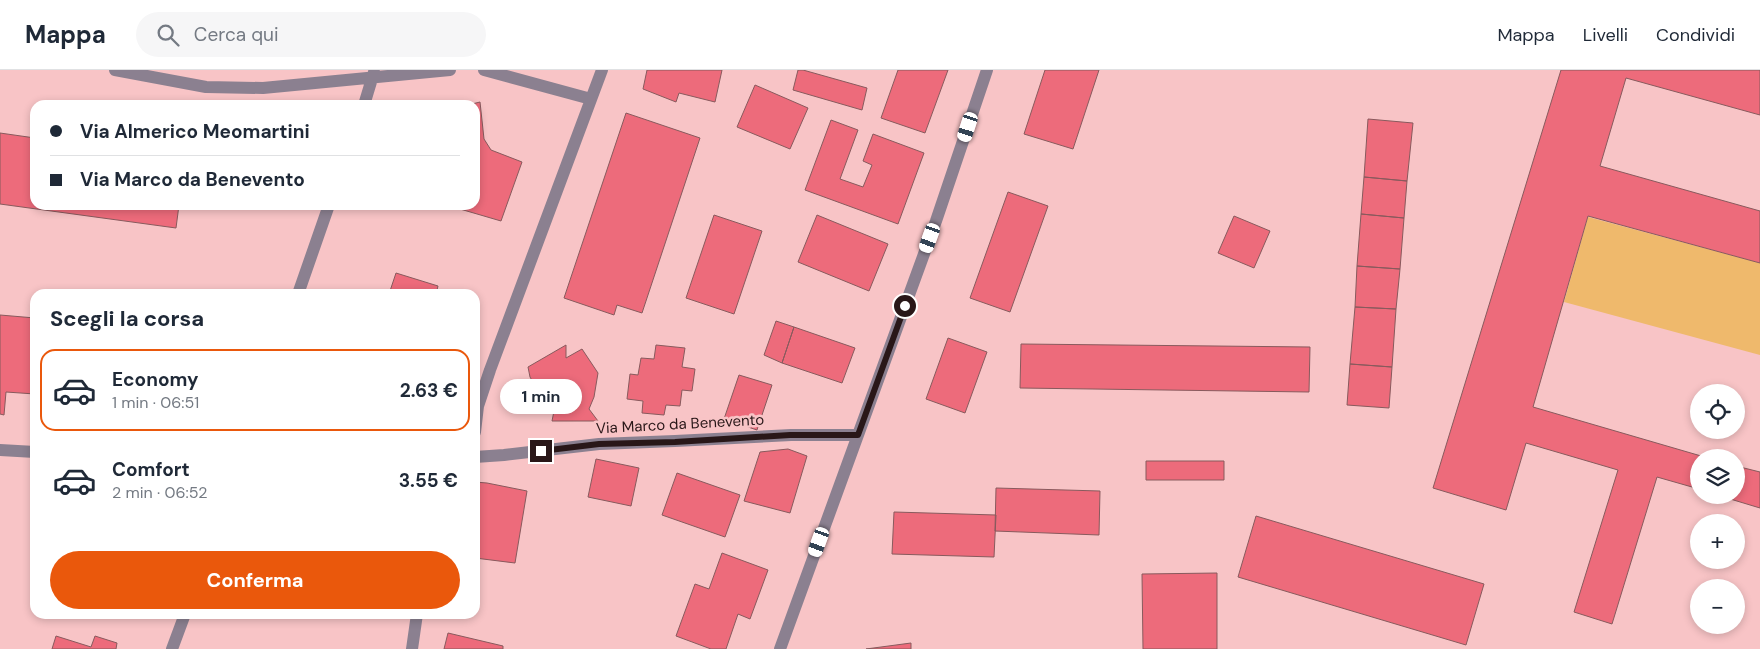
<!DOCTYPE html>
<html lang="it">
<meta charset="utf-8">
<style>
:root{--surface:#fff;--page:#f6f6f7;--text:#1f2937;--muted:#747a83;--line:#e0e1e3;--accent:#ea580c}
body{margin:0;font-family:"DM Sans",sans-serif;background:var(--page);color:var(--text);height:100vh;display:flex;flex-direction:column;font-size:19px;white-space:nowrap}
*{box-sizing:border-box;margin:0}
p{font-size:16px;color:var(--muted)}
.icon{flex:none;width:28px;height:28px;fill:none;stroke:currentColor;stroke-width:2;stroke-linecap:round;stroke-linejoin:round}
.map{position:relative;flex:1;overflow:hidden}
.side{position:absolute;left:30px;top:219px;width:450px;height:330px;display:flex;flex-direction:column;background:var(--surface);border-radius:15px;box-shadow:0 2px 8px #0003}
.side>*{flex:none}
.guide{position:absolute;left:30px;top:30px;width:450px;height:110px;border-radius:15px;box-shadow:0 2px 8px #0003;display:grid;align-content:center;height:110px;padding:0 20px;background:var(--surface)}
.buttons{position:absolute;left:1690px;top:314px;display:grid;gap:10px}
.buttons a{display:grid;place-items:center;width:55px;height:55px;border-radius:50%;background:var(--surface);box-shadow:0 2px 8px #0003;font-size:25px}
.end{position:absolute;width:22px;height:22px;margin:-11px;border:6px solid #291718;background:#fff;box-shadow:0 0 0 2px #fff}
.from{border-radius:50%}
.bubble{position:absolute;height:35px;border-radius:18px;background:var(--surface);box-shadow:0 2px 8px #0003;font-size:16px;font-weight:700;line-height:35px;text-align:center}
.car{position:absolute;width:15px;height:30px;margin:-15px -8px;border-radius:6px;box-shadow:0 0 4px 1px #0007;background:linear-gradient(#fff 24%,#345 0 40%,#fff 0 76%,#345 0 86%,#fff 0)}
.guide b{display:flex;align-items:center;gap:18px;height:48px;font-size:19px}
.guide b+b{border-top:1px solid var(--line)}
.guide i{width:12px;height:12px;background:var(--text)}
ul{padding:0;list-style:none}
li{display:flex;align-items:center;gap:15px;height:82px;margin:0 10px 8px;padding:0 10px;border:2px solid transparent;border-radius:15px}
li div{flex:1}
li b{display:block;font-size:19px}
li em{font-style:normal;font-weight:700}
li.active{border-color:var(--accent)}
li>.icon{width:45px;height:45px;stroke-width:1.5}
h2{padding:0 20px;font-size:22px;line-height:60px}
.cta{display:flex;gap:10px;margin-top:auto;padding:10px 20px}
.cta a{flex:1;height:58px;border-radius:30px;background:var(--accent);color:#fff;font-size:20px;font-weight:700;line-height:58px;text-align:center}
header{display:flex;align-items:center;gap:30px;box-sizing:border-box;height:70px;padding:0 25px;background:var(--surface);border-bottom:1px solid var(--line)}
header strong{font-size:24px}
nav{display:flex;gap:28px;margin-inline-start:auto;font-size:18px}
.search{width:350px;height:45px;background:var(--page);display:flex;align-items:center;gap:12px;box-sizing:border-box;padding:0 18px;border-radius:28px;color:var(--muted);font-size:19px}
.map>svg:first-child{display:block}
.green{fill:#efb96c}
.building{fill:#ed6b7b;stroke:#885a5d}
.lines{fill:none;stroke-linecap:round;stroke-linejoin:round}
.minor{stroke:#8b8090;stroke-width:12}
.route{stroke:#291718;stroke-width:6}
.labels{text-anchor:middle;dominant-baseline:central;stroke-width:5;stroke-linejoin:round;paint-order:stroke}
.street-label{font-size:15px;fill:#291718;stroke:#f8c4c6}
</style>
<header>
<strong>Mappa</strong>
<div class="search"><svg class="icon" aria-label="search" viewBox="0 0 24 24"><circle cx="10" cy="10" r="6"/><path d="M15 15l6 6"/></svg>Cerca qui</div>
<nav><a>Mappa</a><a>Livelli</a><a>Condividi</a></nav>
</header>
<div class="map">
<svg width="1760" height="579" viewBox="0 0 1760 579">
<rect width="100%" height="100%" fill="#f8c4c6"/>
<path class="green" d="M1588 147 1760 193V285L1564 232Z"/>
<path class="building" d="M647 0H722L715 32 679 23 676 32 643 19Z
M798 0H803L867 18 862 40 793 20Z
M898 0H948L925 63 881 48Z
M1045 0H1099L1073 79 1024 64Z
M1561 0H1760V45L1626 8 1600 96 1760 141V193L1588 146 1533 337 1708 388H1699V419L1657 407 1612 554 1574 542 1618 400 1526 373 1506 440 1433 418Z
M755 15 808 38 790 79 737 57Z
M480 32 484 69 491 80 522 92 501 151 460 139 462 135H475V35H468Z
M626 43 700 68 642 243 617 235 614 245 564 228Z
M1368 49 1413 53 1407 111 1364 107Z
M831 50 858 60 840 109 863 117 872 95 863 91 873 64 924 83 898 154 805 120Z
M0 63 35 68V135H179L176 158 0 134Z
M1364 107 1407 111 1404 148 1361 144Z
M1008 122 1048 136 1010 242 970 228Z
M1361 144 1404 148 1400 199 1357 196Z
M714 145 762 161 734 244 686 228Z
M817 145 888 174 869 221 798 192Z
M1234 146 1270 161 1254 198 1218 183Z
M1357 196 1400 199 1396 239 1355 237Z
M396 203 438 216 436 224H389Z
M1355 237 1396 239 1392 297 1350 294Z
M0 245 35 248V324L6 322 4 345 0 344Z
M776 251 794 257 782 293 764 285Z
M794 257 855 278 842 313 782 293Z
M948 268 987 282 965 343 926 329Z
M1021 274 1310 277 1309 322 1020 318Z
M566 275V288L582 279 598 303 594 327 589 339 598 351H552L554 341H525L522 316 534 314 530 307 528 297Z
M656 275 685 278 682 297 695 299 692 321 682 320 680 336 666 335 664 345 642 343 643 331 627 329 630 304 638 305 641 288 654 289Z
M1350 294 1392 297 1389 338 1347 335Z
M739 305 772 315 757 360 724 349Z
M788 379 807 386 790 443 744 431 760 382Z
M596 389 639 398 631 436 588 427Z
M1146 391H1224V410H1146Z
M1736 396 1760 402V438L1717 425H1736Z
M677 403 740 425 725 467 662 445Z
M475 412 487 413 527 421 515 493 475 488Z
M996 418 1100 421 1099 465 995 461Z
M894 442 996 445 994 487 892 484Z
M1256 446 1484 514 1466 575 1238 507Z
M722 483 768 500 750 549 738 544 726 579H711L676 566 695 514 709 519Z
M1217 503V579H1143L1142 504Z
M448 563 503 576V579H444Z
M56 566 91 577 95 566 117 573 116 579H52Z
M911 573V579H866Z"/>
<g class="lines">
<path class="minor" d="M115 0 206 17 263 18 450 0
M484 0 591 29
M364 35 374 2
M298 224 329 135
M475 362 478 336 490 300 602 0
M0 380 35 382
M475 387 504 385 599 374 675 371 791 365H858
M172 579 185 544
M412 579 417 544
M780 579 936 151 987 0"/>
</g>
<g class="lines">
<path class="route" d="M541 381 599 374 675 372 790 365H858L905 236"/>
</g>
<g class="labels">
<g class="street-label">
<text transform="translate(680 354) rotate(-3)">Via Marco da Benevento</text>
</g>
</g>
</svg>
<div class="buttons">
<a><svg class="icon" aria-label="locate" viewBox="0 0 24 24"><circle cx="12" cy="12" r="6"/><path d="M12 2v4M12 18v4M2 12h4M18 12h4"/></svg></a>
<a><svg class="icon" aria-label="layers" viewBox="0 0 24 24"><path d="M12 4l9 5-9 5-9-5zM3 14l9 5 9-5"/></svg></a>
<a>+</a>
<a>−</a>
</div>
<i class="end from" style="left:905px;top:236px"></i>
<i class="end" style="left:541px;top:381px"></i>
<div class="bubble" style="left:500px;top:309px;width:82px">1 min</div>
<i class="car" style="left:968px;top:57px;rotate:198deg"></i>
<i class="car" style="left:930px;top:168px;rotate:200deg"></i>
<i class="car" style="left:819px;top:472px;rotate:200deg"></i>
<div class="guide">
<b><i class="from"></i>Via Almerico Meomartini</b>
<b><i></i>Via Marco da Benevento</b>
</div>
<section class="side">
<h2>Scegli la corsa</h2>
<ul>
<li class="active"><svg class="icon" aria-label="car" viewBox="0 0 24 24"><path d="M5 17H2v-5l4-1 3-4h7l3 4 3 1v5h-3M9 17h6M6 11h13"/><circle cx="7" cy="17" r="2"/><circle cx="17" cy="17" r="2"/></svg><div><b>Economy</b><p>1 min · 06:51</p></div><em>2.63 €</em></li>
<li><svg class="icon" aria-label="car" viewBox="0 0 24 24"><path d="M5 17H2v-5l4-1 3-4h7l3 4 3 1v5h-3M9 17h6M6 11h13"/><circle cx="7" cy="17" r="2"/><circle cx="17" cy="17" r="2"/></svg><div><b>Comfort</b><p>2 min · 06:52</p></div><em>3.55 €</em></li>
</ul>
<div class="cta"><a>Conferma</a></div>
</section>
</div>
